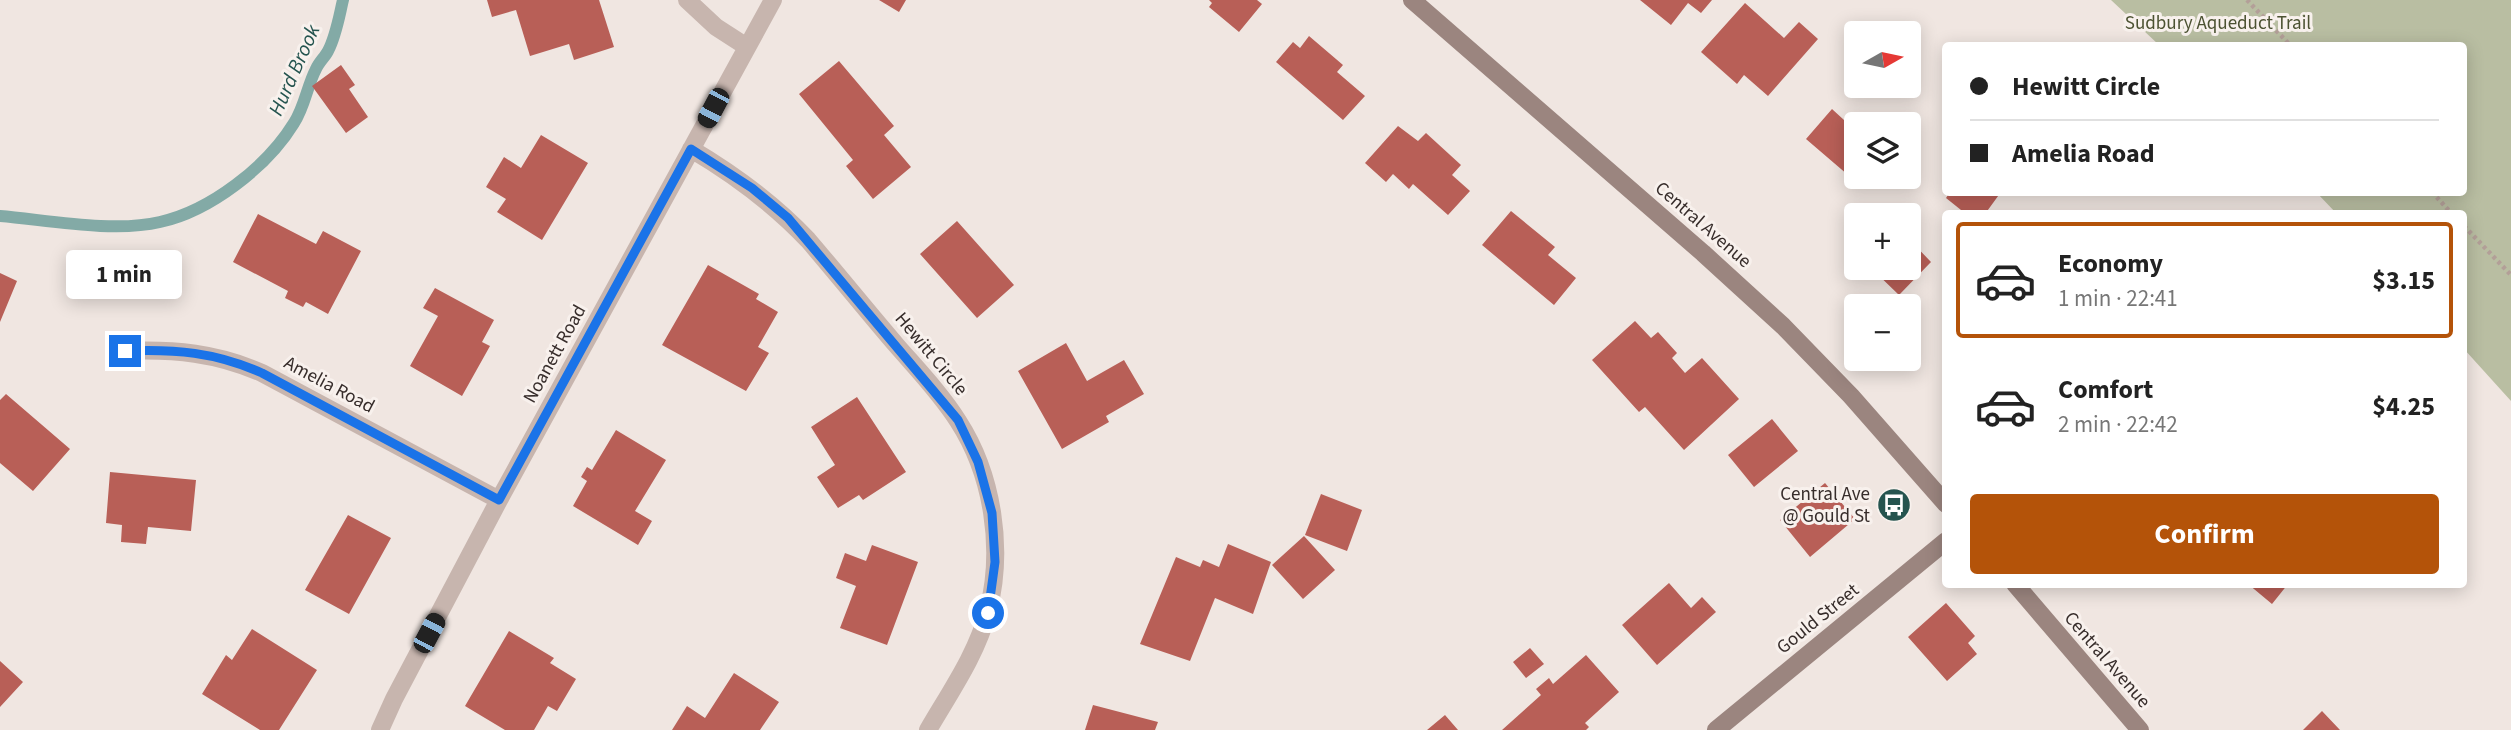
<!DOCTYPE html>
<meta charset="utf-8">
<style>
:root{--surface:#fff;--page:#f2f2f2;--text:#222;--muted:#767676;--line:#e0e0e0;--accent:#b45309}
body{margin:0;font-family:"Source Sans 3",sans-serif;background:var(--page);color:var(--text);height:100vh;display:flex;flex-direction:column;font-size:26px;white-space:nowrap}
*{box-sizing:border-box;margin:0}
p{font-size:23px;color:var(--muted)}
.icon{flex:none;width:38px;height:38px;fill:none;stroke:currentColor;stroke-width:2;stroke-linecap:round;stroke-linejoin:round}
.map{position:relative;flex:1;overflow:hidden}
.drawer{position:absolute;left:1942px;top:210px;width:525px;height:378px;display:flex;flex-direction:column;background:var(--surface);border-radius:7px;box-shadow:0 4px 18px #0003}
.drawer>*{flex:none}
.banner{position:absolute;left:1942px;top:42px;width:525px;height:154px;border-radius:7px;box-shadow:0 4px 18px #0003;display:grid;align-content:center;height:154px;padding:0 28px;background:var(--surface)}
.needle{width:46px;rotate:81deg}
.controls{position:absolute;left:1844px;top:21px;display:grid;gap:14px}
.controls a{display:grid;place-items:center;width:77px;height:77px;border-radius:7px;background:var(--surface);box-shadow:0 4px 18px #0003;font-size:35px}
.end{position:absolute;width:32px;height:32px;margin:-16px;border:9px solid #1a73e8;background:#fff;box-shadow:0 0 0 4px #fff}
.from{border-radius:50%}
.bubble{position:absolute;height:49px;border-radius:7px;background:var(--surface);box-shadow:0 4px 18px #0003;font-size:23px;font-weight:700;line-height:49px;text-align:center}
.car{position:absolute;width:21px;height:42px;margin:-21px -10px;border-radius:9px;box-shadow:0 0 5px 2px #0007;background:linear-gradient(#222 24%,#8ab4d8 0 40%,#222 0 76%,#8ab4d8 0 86%,#222 0)}
.banner b{display:flex;align-items:center;gap:24px;height:66px;font-size:26px}
.banner b+b{border-top:2px solid var(--line)}
.banner i{width:18px;height:18px;background:var(--text)}
ul{padding:12px 0 0;list-style:none}
li{display:flex;align-items:center;gap:21px;height:116px;margin:0 14px 10px;padding:0 14px;border:4px solid transparent;border-radius:7px}
li div{flex:1}
li b{display:block;font-size:26px}
li em{font-style:normal;font-weight:700}
li.active{border-color:var(--accent)}
li>.icon{width:63px;height:63px;stroke-width:1.5}
.button{display:flex;gap:14px;margin-top:auto;padding:14px 28px}
.button a{flex:1;height:80px;border-radius:7px;background:var(--accent);color:#fff;font-size:28px;font-weight:700;line-height:80px;text-align:center}
.map>svg:first-child{display:block}
.green{fill:#b9bea2}
.lines{fill:none;stroke-linecap:round;stroke-linejoin:round}
.stream{stroke:#83aaa6;stroke-width:12}
.building{fill:#b85f57}
.path{stroke:#b39f98;stroke-width:4.5;stroke-dasharray:3.5 3.5;stroke-linecap:butt}
.minor{stroke:#c7b5ae;stroke-width:18}
.secondary{stroke:#9b857f;stroke-width:18}
.route{stroke:#1a73e8;stroke-width:9}
.labels{text-anchor:middle;dominant-baseline:central;stroke-width:6;stroke-linejoin:round;paint-order:stroke}
.park-label{font-size:19px;fill:#4c5232;stroke:#f8f1ed}
.street-label{font-size:19px;fill:#372d2b;stroke:#f8f1ed}
.poi-label{font-size:19px;fill:#372d2b;stroke:#f8f1ed;text-anchor:end}
.water-label{font-size:21px;font-style:italic;fill:#25544f;stroke:#f8f1ed}
</style>
<div class="map">
<svg width="2511" height="730" viewBox="0 0 2511 730">
<rect width="100%" height="100%" fill="#f0e6e1"/>
<path class="green" d="M2111 0H2511V401L2464 349V214L2336 213 2317 193 2464 192V46L2159 45Z"/>
<g class="lines">
<path class="stream" d="M0 216C47 220 114 233 160 222 210 211 267 167 294 123 305 106 307 86 316 69 319 62 325 57 328 51 336 36 339 17 343 0"/>
</g>
<path class="building" d="M487 0H599L614 47 574 60 569 44 530 56 516 10 492 17Z
M879 0H906L899 12Z
M1209 0H1257L1262 4 1239 32 1209 7 1212 3Z
M1640 0H1712L1701 13 1688 3 1671 25Z
M1745 3 1784 38 1799 22 1818 39 1768 96 1744 75 1737 84 1701 52Z
M1309 36 1343 65 1337 72 1365 96 1343 120 1276 62 1293 42 1300 48Z
M839 61 894 126 884 135 911 167 873 199 846 166 853 160 799 94Z
M341 65 355 85 349 89 368 117 346 133 312 86Z
M1832 109 1844 120 1848 115 1859 124H1857V177H1870L1862 187 1806 139Z
M1398 126 1418 141 1426 133 1461 165 1452 175 1470 191 1448 215 1413 184 1409 189 1393 174 1386 182 1365 163Z
M541 135 588 163 542 240 497 212 506 199 486 187 504 157 521 168Z
M1950 192H2001L1985 214H1966L1946 198Z
M1511 211 1555 247 1548 255 1576 278 1554 305 1482 245Z
M258 214 316 244 323 231 361 251 328 314 306 302 303 307 285 298 288 291 233 262Z
M957 221 1014 285 977 318 920 254Z
M1909 239 1931 262 1899 295 1871 268H1909Z
M708 265 759 294 756 299 778 312 758 347 769 353 746 391 662 345Z
M0 273 17 281 0 322Z
M435 288 494 320 482 342 490 346 462 396 410 366 438 316 423 308Z
M1635 321 1651 338 1658 332 1677 353 1672 358 1685 373 1702 358 1739 399 1684 450 1645 407 1639 412 1592 360Z
M1066 343 1087 381 1124 360 1144 394 1106 416 1109 422 1062 449 1018 371Z
M6 394 70 449 33 491 0 463V400Z
M857 397 906 472 863 500 859 495 838 508 817 477 835 465 811 427Z
M1772 419 1798 451 1754 487 1728 455Z
M616 430 666 460 635 511 652 521 638 545 573 506 587 481 581 477 587 467 592 470Z
M110 472 196 480 191 531 148 527 146 544 121 542 122 525 106 523Z
M1825 483 1855 519 1810 557 1780 520Z
M1321 494 1362 510 1347 551 1305 535Z
M348 515 391 538 349 614 305 590Z
M1304 536 1335 570 1303 599 1272 565Z
M1228 544 1271 562 1253 614 1215 598 1190 661 1140 644 1176 557 1200 567 1203 560 1219 567Z
M872 545 918 562 887 645 840 628 856 586 836 578 845 553 866 561Z
M1669 583 1691 608 1702 597 1716 612 1657 665 1622 625Z
M2248 584H2288L2272 604Z
M1946 603 1975 636 1968 643 1977 654 1947 681 1908 637Z
M252 629 317 670 279 730H260L202 694 226 655 232 660Z
M509 631 554 658 550 663 576 679 557 711 548 706 534 730H505L465 706Z
M1530 648 1544 664 1526 678 1513 662Z
M1586 655 1619 692 1585 723 1589 727 1586 730H1502L1541 695 1536 689 1549 678 1553 684Z
M0 661 23 682 0 707Z
M734 673 779 702 760 730H672L687 706 705 718Z
M1093 705 1158 722 1155 730H1085Z
M2322 711 2340 730H2303Z
M1445 715 1458 730H1427Z"/>
<g class="lines">
<path class="path" d="M2247 0 2291 46
M2432 192 2452 214
M2464 226 2511 275"/>
<path class="minor" d="M687 0 716 27 747 47
M691 149C735 175 773 203 808 240 838 275 867 311 897 346 918 370 941 394 958 421 993 475 1004 549 988 611 977 654 950 692 928 730
M125 351C174 349 217 353 262 373L499 500
M380 730 394 699 499 500 773 0"/>
<path class="secondary" d="M1412 0 1703 253 1783 326 1851 396 1946 504
M2015 584 2140 730
M1716 730 1946 541"/>
</g>
<g class="lines">
<path class="route" d="M125 351C175 349 215 352 262 373L499 500 691 149 752 188 788 218 958 420 978 462 992 513 995 562 988 613"/>
</g>
<defs>
<g id="bus-disc" transform="scale(1.75)"><circle r="9.5" fill="#25544f" stroke="#f8f1ed"/><path d="M-5-6H5V4H4V6H2V4H-2V6H-4V4H-5ZM-3.5-4V0h7V-4ZM-3.5 1.2v1.5H-2V1.2ZM2 1.2v1.5H3.5V1.2Z" fill="#fff"/></g>
</defs>
<g fill-rule="evenodd">
<use href="#bus-disc" x="1894" y="505"/>
</g>
<g class="labels">
<g class="park-label">
<text x="2218" y="23">Sudbury Aqueduct Trail</text>
</g>
<g class="street-label">
<text transform="translate(1703 225) rotate(41)">Central Avenue</text>
<text transform="translate(555 354) rotate(-61)">Noanett Road</text>
<text transform="translate(931 354) rotate(50)">Hewitt Circle</text>
<text transform="translate(329 385) rotate(28)">Amelia Road</text>
<text transform="translate(1818 619) rotate(-39)">Gould Street</text>
<text transform="translate(2107 660) rotate(49)">Central Avenue</text>
</g>
<g class="poi-label">
<text x="1870" y="494">Central Ave<tspan x="1870" dy="22">@ Gould St</tspan></text>
</g>
<g class="water-label">
<text transform="translate(294 70) rotate(-66)">Hurd Brook</text>
</g>
</g>
</svg>
<div class="controls">
<a><svg class="needle" viewBox="-14 -14 28 28"><path d="M0-13l5 13h-10z" fill="#e53935"/><path d="M0 13l5-13h-10z" fill="#767676"/></svg></a>
<a><svg class="icon" aria-label="layers" viewBox="0 0 24 24"><path d="M12 4l9 5-9 5-9-5zM3 14l9 5 9-5"/></svg></a>
<a>+</a>
<a>−</a>
</div>
<i class="end from" style="left:988px;top:613px"></i>
<i class="end" style="left:125px;top:351px"></i>
<div class="bubble" style="left:66px;top:250px;width:116px">1 min</div>
<i class="car" style="left:713px;top:108px;rotate:208deg"></i>
<i class="car" style="left:429px;top:633px;rotate:28deg"></i>
<div class="banner">
<b><i class="from"></i>Hewitt Circle</b>
<b><i></i>Amelia Road</b>
</div>
<section class="drawer">
<ul>
<li class="active"><svg class="icon" aria-label="car" viewBox="0 0 24 24"><path d="M5 17H2v-5l4-1 3-4h7l3 4 3 1v5h-3M9 17h6M6 11h13"/><circle cx="7" cy="17" r="2"/><circle cx="17" cy="17" r="2"/></svg><div><b>Economy</b><p>1 min · 22:41</p></div><em>$3.15</em></li>
<li><svg class="icon" aria-label="car" viewBox="0 0 24 24"><path d="M5 17H2v-5l4-1 3-4h7l3 4 3 1v5h-3M9 17h6M6 11h13"/><circle cx="7" cy="17" r="2"/><circle cx="17" cy="17" r="2"/></svg><div><b>Comfort</b><p>2 min · 22:42</p></div><em>$4.25</em></li>
</ul>
<div class="button"><a>Confirm</a></div>
</section>
</div>
